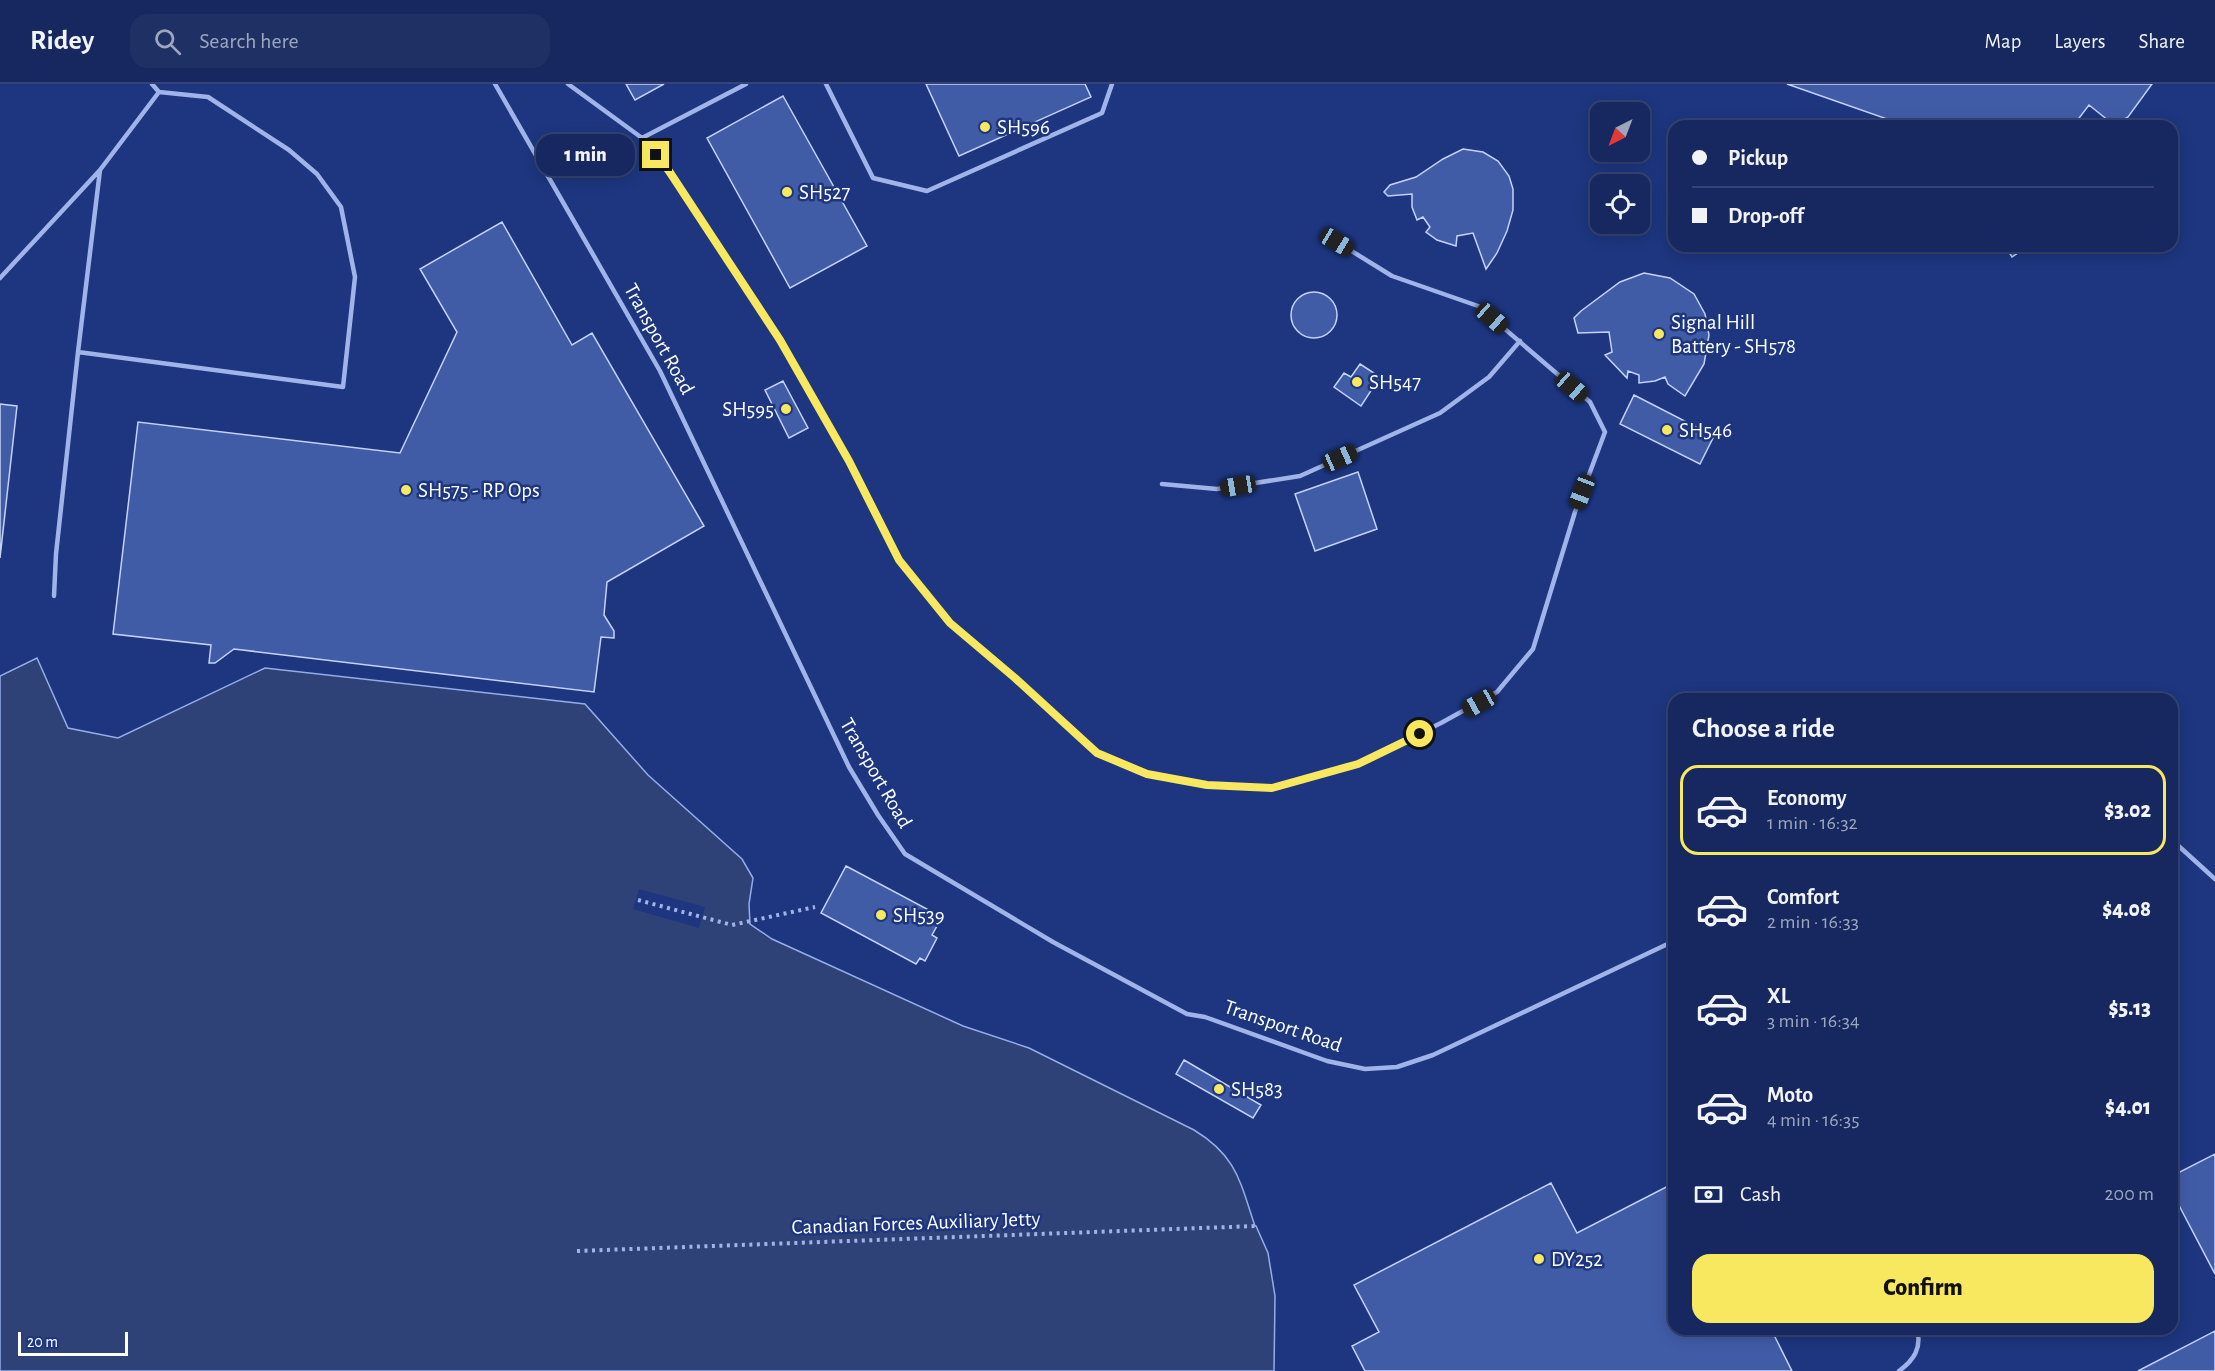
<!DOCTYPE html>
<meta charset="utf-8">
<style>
:root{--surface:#16285f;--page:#1f3065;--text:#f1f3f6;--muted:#9ea6bd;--line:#354474;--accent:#f8e85f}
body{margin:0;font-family:"Alegreya Sans",sans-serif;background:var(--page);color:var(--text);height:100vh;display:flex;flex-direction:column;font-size:22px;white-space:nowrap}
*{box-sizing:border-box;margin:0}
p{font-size:20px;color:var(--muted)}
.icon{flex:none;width:33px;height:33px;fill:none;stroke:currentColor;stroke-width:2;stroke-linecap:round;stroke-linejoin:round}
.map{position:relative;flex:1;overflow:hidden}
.panel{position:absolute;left:1668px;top:609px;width:510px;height:642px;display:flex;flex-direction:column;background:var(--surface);border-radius:18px;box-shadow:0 3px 15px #0003,0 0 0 2px var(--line)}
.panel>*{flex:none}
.guide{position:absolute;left:1668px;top:36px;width:510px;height:132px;border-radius:18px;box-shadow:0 3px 15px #0003,0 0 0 2px var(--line);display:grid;align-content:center;height:132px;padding:0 24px;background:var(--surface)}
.needle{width:39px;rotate:222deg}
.fabs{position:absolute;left:1590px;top:18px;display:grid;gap:12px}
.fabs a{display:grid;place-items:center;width:60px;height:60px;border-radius:12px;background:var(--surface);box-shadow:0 3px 15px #0003,0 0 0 2px var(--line);font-size:30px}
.scale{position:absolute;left:18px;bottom:15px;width:110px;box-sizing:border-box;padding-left:6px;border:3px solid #fff;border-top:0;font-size:16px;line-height:21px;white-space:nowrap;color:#fff;-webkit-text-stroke:4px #1d367f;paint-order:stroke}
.end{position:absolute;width:27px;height:27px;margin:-14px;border:8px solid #f8e85f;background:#111;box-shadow:0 0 0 3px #111}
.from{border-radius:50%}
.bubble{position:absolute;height:42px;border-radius:18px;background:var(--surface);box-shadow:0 3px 15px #0003,0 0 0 2px var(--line);font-size:20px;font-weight:800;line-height:42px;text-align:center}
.car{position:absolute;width:18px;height:36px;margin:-18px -9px;border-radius:8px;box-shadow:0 0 4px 2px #0007;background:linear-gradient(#222 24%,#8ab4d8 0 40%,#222 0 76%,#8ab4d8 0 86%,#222 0)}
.guide b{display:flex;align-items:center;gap:21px;height:57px;font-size:22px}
.guide b+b{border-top:2px solid var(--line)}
.guide i{width:15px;height:15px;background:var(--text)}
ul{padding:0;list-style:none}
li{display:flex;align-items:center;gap:18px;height:90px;margin:0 12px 9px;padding:0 12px;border:3px solid transparent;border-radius:18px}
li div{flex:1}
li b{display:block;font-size:22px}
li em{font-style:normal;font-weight:800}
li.selected{border-color:var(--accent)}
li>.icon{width:54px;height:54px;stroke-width:1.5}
h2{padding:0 24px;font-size:27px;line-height:72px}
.pay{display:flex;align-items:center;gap:15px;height:66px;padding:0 24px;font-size:22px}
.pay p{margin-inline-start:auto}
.cta{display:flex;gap:12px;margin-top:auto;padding:12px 24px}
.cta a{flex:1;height:69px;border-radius:18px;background:var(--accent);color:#111;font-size:24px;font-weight:800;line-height:69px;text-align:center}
header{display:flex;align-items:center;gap:36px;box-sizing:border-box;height:84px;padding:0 30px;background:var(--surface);border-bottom:2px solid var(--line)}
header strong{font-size:28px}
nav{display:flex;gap:33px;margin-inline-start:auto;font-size:21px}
.search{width:420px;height:54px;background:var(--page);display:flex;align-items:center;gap:15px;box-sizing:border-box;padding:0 21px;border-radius:18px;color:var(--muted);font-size:22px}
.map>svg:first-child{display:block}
.water{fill:#2f4278;stroke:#94adea;stroke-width:1.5}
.pier{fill:#1d367f}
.building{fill:#415ca7;stroke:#c5d2f7;stroke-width:1.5}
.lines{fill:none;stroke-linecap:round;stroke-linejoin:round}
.path{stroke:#a1b4e9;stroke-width:4;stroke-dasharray:3 4.5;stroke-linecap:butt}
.lane{stroke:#a1b4e9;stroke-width:4.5}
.route{stroke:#f8e85f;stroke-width:8}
.poi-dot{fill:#f8e85f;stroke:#1d367f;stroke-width:2}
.labels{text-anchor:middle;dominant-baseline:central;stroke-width:5;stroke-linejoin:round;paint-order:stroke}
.poi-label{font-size:21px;fill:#fff;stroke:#1d367f;text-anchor:start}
.street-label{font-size:21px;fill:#fff;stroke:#1d367f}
</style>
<header>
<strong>Ridey</strong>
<div class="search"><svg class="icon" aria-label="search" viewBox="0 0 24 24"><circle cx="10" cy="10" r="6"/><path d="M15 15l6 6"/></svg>Search here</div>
<nav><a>Map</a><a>Layers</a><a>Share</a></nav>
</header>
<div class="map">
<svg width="2215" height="1287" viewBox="0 0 2215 1287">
<rect width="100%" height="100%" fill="#1d367f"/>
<path class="water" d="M37 574 68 644 118 654 265 584 585 620 648 691 742 775 753 794 749 820 750 840 772 855 963 942 1029 964 1194 1046C1237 1072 1240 1098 1255 1142H1256L1268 1169 1275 1212 1274 1287H0V592Z"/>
<path class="pier" d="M639 805 705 823 699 844 633 825Z"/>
<path class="building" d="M626 0H664L635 16Z
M926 0H1085L1091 13 959 72Z
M1787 0H2152L2128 33 2121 37H2109L2089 21 2073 42H1907Z
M783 12 867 162 790 204 707 54Z
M1463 65 1483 68 1498 77 1509 92 1513 105V126L1507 147 1497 169 1486 185 1473 149 1457 152 1456 162 1437 156 1426 148 1430 143 1423 133 1417 136 1412 123V110L1388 112 1384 108 1390 101 1416 93 1443 75Z
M502 138 572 261 592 249 704 442 607 498 604 531 614 547V554L601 553 594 608 234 565 215 579H209L211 561 113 550 138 338 400 369 457 248 420 185Z
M2005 162H2028L2012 173Z
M1644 189 1670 194 1694 210 1705 230 1709 251 1704 280 1685 312 1668 300 1665 293 1655 297 1639 299V291L1628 287 1627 294 1605 271 1612 268 1609 248 1578 249 1574 234 1581 227 1620 198Z
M1291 231a23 23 0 1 1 46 0a23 23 0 1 1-46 0Z
M1360 280 1380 293 1361 322 1334 303 1344 289 1351 293Z
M783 297 808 344 789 354 765 306Z
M1634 311 1714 352 1700 380 1620 340Z
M0 320 17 322 0 474Z
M1358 388 1377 445 1315 467 1295 410Z
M846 782 942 833 932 851 937 854 925 877 920 874 916 880 821 829Z
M1184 976 1261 1021 1253 1034 1176 990Z
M2215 1070V1190L2172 1108V1092Z
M1551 1099 1577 1149 1674 1099V1245H1771L1792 1287H1365L1352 1262 1379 1248 1354 1201Z
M2215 1247V1287H2138Z"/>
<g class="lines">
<path class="path" d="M638 816 732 841 815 823
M577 1167 1256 1142"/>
<path class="lane" d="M152 0 159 8 100 86 78 268 343 303 355 193 341 123 317 90 289 66 208 13 159 8
M495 0 660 287 849 683 878 731 905 770 1053 858 1187 930 1205 933 1327 977 1365 985 1397 983 1433 971 1674 857
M568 0 642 54 669 87 780 256 849 377 899 476 950 539 1015 594 1097 669 1147 690 1207 701 1272 704 1358 680 1441 639 1497 608 1533 565 1575 428 1605 348 1590 318 1478 222 1392 192 1337 158
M826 0 873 94 927 107 1102 29 1112 0
M642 54 746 0
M0 194 100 86
M1162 400 1217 405 1300 392 1440 329 1489 293 1520 257
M54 512 56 470 78 268
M2172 756 2215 795
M1899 1287C1914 1276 1922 1264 1917 1245"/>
</g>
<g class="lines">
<path class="route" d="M656 71 669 87 780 256 849 377 899 476 950 539 1015 594 1097 669 1147 690 1207 701 1272 704 1358 680 1420 650"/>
</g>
<g class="poi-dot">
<circle cx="985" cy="43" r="6"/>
<circle cx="787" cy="108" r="6"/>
<circle cx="1659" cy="250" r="6"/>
<circle cx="1357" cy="298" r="6"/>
<circle cx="786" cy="325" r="6"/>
<circle cx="1667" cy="346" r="6"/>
<circle cx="406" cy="406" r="6"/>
<circle cx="881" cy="831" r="6"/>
<circle cx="1219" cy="1005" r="6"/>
<circle cx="1539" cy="1175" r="6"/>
</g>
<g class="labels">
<g class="poi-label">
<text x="997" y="43">SH596</text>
<text x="799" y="108">SH527</text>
<text x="1671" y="238">Signal Hill<tspan x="1671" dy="24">Battery - SH578</tspan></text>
<text x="1369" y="298">SH547</text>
<text x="774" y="325" text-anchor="end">SH595</text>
<text x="1679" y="346">SH546</text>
<text x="418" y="406">SH575 - RP Ops</text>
<text x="893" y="831">SH539</text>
<text x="1231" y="1005">SH583</text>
<text x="1551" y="1175">DY252</text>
</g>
<g class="street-label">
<text transform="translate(659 255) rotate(61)">Transport Road</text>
<text transform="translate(876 689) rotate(60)">Transport Road</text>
<text transform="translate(1283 942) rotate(19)">Transport Road</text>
<text transform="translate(916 1139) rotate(-2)">Canadian Forces Auxiliary Jetty</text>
</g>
</g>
</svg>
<div class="fabs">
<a><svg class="needle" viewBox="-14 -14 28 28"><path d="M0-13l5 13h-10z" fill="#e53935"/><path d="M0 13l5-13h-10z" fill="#9ea6bd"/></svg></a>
<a><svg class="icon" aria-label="locate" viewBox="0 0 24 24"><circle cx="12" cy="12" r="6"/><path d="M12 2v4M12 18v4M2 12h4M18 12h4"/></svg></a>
</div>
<div class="scale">20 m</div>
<i class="end from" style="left:1420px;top:650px"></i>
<i class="end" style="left:656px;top:71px"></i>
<div class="bubble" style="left:536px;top:50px;width:99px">1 min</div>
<i class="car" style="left:1337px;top:158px;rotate:121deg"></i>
<i class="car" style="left:1492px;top:234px;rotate:131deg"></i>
<i class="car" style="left:1572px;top:303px;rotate:131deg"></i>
<i class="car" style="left:1340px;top:374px;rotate:66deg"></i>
<i class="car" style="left:1238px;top:402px;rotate:261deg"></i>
<i class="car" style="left:1582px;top:408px;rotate:201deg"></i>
<i class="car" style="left:1479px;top:619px;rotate:241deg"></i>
<div class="guide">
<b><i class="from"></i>Pickup</b>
<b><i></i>Drop-off</b>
</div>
<section class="panel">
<h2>Choose a ride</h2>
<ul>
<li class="selected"><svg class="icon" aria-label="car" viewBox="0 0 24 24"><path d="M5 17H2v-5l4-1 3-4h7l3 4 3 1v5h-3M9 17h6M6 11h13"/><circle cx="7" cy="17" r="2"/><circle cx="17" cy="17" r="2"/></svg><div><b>Economy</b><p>1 min · 16:32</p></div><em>$3.02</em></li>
<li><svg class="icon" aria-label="car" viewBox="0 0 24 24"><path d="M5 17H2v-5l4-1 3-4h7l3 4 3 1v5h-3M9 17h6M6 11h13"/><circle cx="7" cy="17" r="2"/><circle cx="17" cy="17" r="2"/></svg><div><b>Comfort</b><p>2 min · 16:33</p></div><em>$4.08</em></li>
<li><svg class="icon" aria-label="car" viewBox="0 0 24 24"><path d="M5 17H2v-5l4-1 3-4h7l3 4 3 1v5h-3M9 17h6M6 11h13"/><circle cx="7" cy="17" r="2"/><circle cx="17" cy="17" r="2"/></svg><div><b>XL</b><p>3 min · 16:34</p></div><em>$5.13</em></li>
<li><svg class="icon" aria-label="car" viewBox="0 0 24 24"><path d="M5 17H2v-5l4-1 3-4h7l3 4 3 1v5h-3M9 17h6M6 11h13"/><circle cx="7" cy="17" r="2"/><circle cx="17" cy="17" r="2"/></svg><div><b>Moto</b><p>4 min · 16:35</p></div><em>$4.01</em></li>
</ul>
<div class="pay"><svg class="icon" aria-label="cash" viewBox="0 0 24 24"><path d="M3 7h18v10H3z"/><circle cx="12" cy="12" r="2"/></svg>Cash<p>200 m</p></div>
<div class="cta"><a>Confirm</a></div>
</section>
</div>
